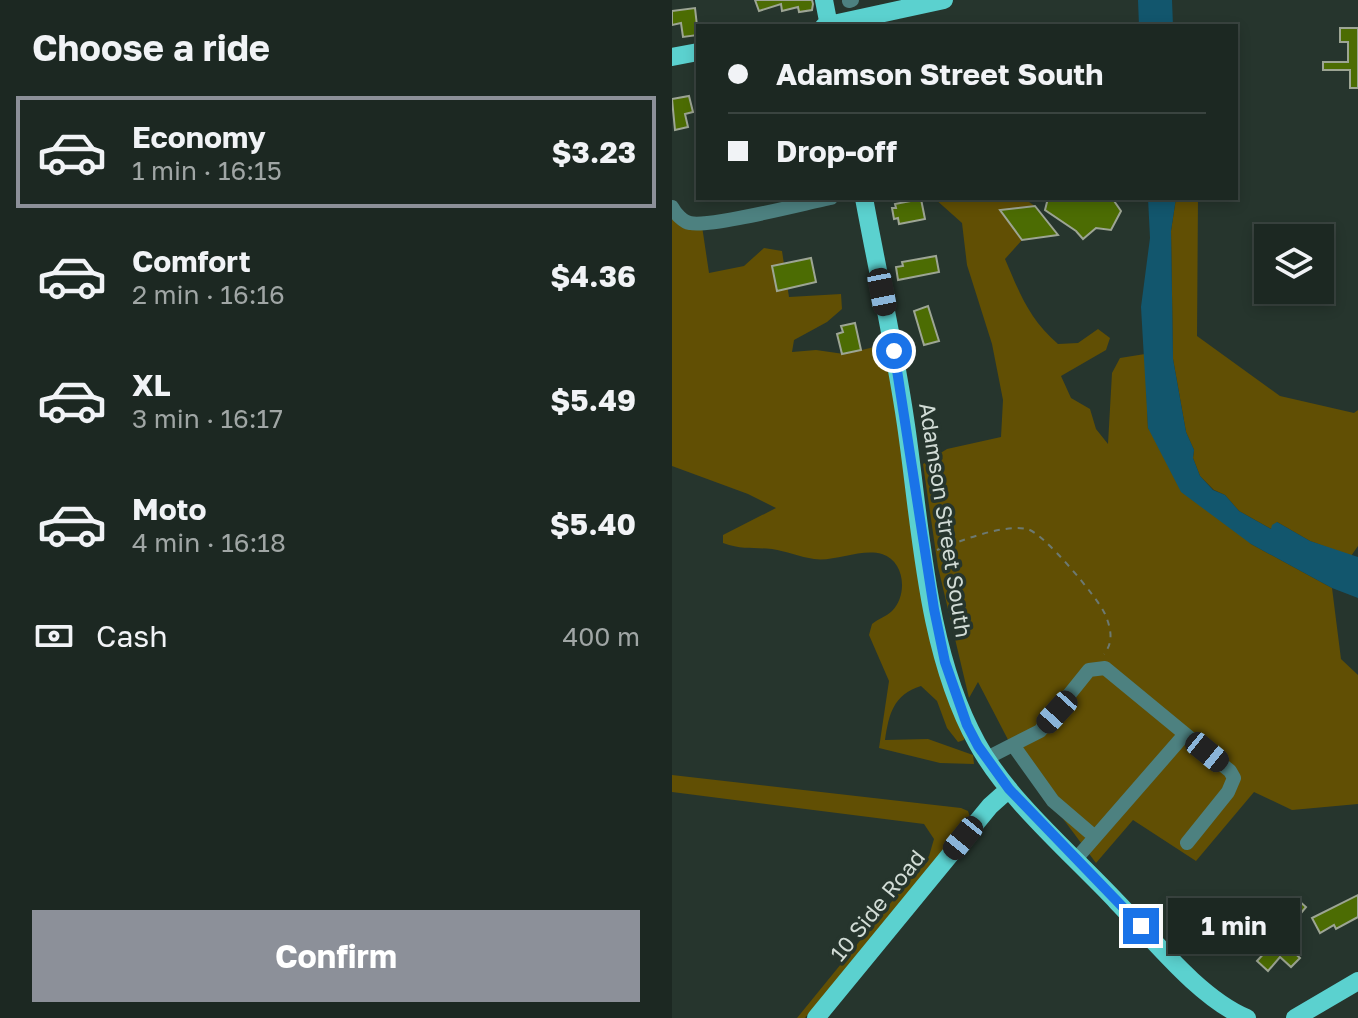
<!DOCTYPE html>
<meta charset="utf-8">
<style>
:root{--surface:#1c2822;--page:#25302a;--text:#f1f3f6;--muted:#a0a6a5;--line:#3a4440;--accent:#8c9099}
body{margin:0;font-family:"Golos Text",sans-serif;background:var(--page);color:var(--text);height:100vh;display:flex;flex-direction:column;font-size:30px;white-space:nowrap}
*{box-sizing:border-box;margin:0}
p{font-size:26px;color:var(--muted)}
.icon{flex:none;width:44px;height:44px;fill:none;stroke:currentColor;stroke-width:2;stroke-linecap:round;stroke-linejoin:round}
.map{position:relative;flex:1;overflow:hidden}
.side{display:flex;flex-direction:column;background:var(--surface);width:672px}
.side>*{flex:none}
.guide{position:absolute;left:24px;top:24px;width:542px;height:176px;border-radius:0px;box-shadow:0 4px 12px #0003,0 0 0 2px var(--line);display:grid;align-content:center;height:176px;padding:0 32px;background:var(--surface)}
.controls{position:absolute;left:582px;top:224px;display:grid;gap:16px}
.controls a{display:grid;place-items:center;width:80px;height:80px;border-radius:0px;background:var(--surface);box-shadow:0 4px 12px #0003,0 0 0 2px var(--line);font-size:40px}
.end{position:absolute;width:36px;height:36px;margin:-18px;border:10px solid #1a73e8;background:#fff;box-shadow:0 0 0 4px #fff}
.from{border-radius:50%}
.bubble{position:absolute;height:56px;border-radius:0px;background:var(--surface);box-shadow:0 4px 12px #0003,0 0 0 2px var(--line);font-size:26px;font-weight:700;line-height:56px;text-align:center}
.car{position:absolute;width:24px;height:48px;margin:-24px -12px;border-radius:10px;box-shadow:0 0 6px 2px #0007;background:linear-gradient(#222 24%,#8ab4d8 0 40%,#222 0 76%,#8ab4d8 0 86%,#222 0)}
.guide b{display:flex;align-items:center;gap:28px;height:76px;font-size:30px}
.guide b+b{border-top:2px solid var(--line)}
.guide i{width:20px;height:20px;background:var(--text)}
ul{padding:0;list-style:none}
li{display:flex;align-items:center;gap:24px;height:112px;margin:0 16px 12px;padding:0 16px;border:4px solid transparent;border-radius:0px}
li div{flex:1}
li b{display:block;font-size:30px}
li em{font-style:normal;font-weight:700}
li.selected{border-color:var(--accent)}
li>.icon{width:72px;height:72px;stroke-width:1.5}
h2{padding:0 32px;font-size:36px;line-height:96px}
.pay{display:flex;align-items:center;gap:20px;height:88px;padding:0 32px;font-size:30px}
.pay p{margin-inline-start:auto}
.primary-button{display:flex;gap:16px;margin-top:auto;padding:16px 32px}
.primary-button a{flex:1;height:92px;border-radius:0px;background:var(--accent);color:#fff;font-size:32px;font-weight:700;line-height:92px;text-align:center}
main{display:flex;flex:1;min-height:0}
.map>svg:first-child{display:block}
.green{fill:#614f04}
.water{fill:#12566d}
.building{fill:#4c6c03;stroke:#9da594;stroke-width:2}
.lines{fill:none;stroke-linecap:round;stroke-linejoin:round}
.path{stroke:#6c7972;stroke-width:2;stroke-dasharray:6 6;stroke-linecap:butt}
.minor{stroke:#4d8180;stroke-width:14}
.major{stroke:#5bd1cf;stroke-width:18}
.route{stroke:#1a73e8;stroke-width:10}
.labels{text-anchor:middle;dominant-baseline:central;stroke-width:7;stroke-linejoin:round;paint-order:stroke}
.street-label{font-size:22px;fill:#d2dcd6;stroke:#26352d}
</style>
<main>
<section class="side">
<h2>Choose a ride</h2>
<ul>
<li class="selected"><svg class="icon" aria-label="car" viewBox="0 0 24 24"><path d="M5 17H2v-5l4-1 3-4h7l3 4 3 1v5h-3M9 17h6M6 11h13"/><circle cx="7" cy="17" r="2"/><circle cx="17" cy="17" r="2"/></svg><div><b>Economy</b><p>1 min · 16:15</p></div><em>$3.23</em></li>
<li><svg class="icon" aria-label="car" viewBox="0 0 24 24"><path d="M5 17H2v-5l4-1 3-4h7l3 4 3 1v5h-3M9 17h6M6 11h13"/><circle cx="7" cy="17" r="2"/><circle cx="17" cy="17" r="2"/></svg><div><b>Comfort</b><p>2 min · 16:16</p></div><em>$4.36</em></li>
<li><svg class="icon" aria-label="car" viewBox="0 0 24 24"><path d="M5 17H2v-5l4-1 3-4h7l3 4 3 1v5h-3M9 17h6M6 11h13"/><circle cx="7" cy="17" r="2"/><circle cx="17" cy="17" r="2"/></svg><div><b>XL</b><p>3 min · 16:17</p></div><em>$5.49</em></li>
<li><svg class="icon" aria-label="car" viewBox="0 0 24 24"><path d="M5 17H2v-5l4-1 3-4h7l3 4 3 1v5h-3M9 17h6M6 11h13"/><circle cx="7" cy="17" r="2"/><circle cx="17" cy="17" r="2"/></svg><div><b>Moto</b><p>4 min · 16:18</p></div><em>$5.40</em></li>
</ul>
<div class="pay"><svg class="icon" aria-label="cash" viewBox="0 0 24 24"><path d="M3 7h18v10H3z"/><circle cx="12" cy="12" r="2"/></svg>Cash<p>400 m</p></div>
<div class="primary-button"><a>Confirm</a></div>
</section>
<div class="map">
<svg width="686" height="1018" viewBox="0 0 686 1018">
<rect width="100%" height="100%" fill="#26352d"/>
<path class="green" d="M262 198H351L363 206 328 210 350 240 333 259C348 294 357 319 386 344L406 343 426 329 438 338 434 350 389 376 399 398 418 409 424 429 436 444 440 373 448 358 473 354 476 428 579 544 660 588 669 659 686 675V804L620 810 582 792 524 861 461 820 424 863 345 757 306 682 297 698 266 567 251 464 275 449 329 437 331 400 320 344 295 265 290 223Z
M504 198H526L525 336 608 396 682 413 686 410V546L679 556 638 541 605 522 601 530 567 511 553 495 542 490 528 476 521 458 522 450 514 432 501 359 499 231Z
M0 217 30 226 37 273 72 266 92 248 110 251 117 297 169 294 170 309 155 322 122 340 120 352 144 350 172 354 207 346 216 368 293 736 292 740 286 742 275 728 265 701 249 686C221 695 217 714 213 740L256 739 301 755 302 764 268 763 207 748 217 681 197 635 200 624C206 619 215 616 220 611 236 595 233 561 210 554 189 548 163 562 142 559 128 557 114 551 100 549 80 547 71 550 51 543V535L104 508 76 494 0 466Z
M0 775 289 808 296 811 298 817 133 1018H125L257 856 262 839 252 824 0 792Z"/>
<path class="water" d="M466 0H500L501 26H467Z
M476 198H504L499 231 501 359 514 432 522 450 521 458 528 476 541 490 553 495 567 511 599 529 600 525 605 522 638 541 686 557V598L660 588 579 544 509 492 476 428 469 307 478 238Z"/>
<path class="building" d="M83 0H140L141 4 140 10 127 12 126 7 110 11 109 4 87 11Z
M23 8 26 35 11 37 9 23 0 25V11Z
M668 28H686V88H678V70H651V62H676V42H668Z
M17 96 21 112 13 114 16 127 3 130 0 99Z
M376 198H440L449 211 439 230 424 228 411 239 404 231 373 210Z
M249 199 253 219 227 224 226 218 222 219 220 208H224L223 204Z
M363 206 386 235 350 240 328 210Z
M264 256 267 272 226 280 224 267 231 266 230 262Z
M139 258 144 282 105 291 100 266Z
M256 306 267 341 252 345 242 311Z
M183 323 189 350 170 354 165 334 171 332 169 326Z
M686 895V917L664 929 662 925 648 933 640 918Z
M611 898 622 907 627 901 634 907 619 925 601 910Z
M539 915 564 940 554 950 529 926Z
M606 938 628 958 619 967 608 957 596 971 585 961Z"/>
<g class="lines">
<path class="path" d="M265 550C288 541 330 524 355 529 371 532 426 598 433 614 439 628 442 642 432 654"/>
<path class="minor" d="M177 1 180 0
M0 207C3 213 11 222 18 223 37 228 134 203 159 198
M341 745 381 801 423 837
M315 758 368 731 417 670 433 668 558 771 562 778 556 792 515 843
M404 859 513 734"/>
<path class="major" d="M152 0 157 26
M152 26 272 0
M0 57 26 52
M192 198C206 274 223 349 234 425 249 528 254 651 305 743 336 800 400 854 445 902 481 939 528 999 575 1018
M144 1018 318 806 337 789
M623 1018 686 981"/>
</g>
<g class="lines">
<path class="route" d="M222 351 262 609 273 662 295 725 306 746 337 789 469 926"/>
</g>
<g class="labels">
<g class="street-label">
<text transform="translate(274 520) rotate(81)">Adamson Street South</text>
<text transform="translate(205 905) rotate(-51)">10 Side Road</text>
</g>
</g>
</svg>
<div class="controls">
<a><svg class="icon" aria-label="layers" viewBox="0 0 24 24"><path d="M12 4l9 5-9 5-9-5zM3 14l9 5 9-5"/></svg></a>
</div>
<i class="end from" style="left:222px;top:351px"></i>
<i class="end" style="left:469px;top:926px"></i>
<div class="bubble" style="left:496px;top:898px;width:132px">1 min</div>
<i class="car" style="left:210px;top:292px;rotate:169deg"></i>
<i class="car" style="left:385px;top:712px;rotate:222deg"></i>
<i class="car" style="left:535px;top:752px;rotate:129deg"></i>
<i class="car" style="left:291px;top:838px;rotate:219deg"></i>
<div class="guide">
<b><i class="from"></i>Adamson Street South</b>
<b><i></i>Drop-off</b>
</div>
</div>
</main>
